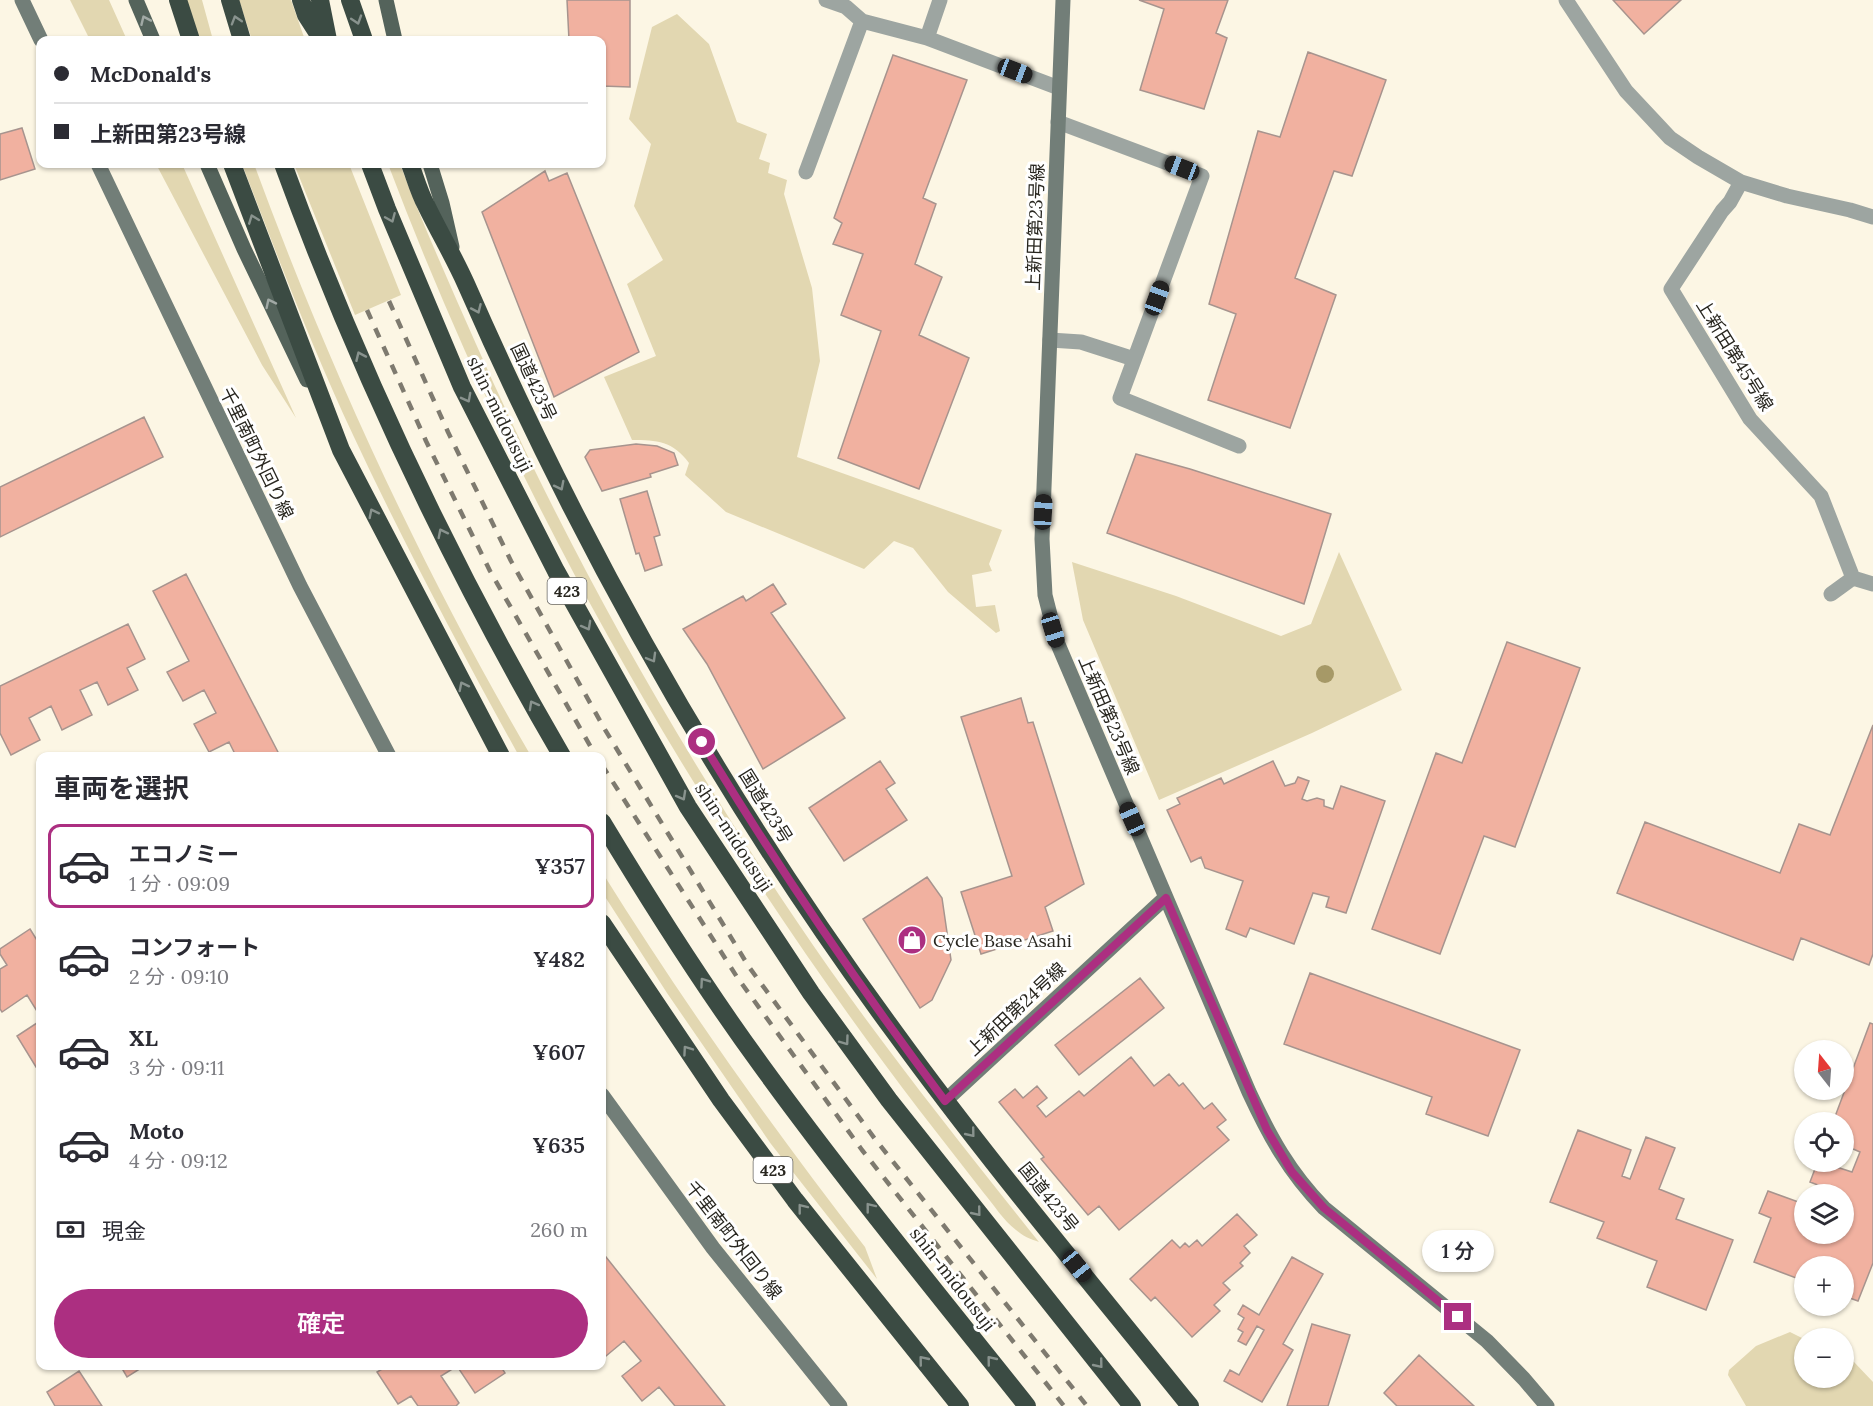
<!DOCTYPE html>
<html lang="ja">
<meta charset="utf-8">
<style>
:root{--surface:#fff;--page:#f7f7f7;--text:#2b2b33;--muted:#7c7c81;--line:#e1e1e2;--accent:#ac2f81}
body{margin:0;font-family:Lora,"Noto Sans JP",serif;background:var(--page);color:var(--text);height:100vh;display:flex;flex-direction:column;font-size:22px;white-space:nowrap}
*{box-sizing:border-box;margin:0}
p{font-size:20px;color:var(--muted)}
.icon{flex:none;width:33px;height:33px;fill:none;stroke:currentColor;stroke-width:2;stroke-linecap:round;stroke-linejoin:round}
.map{position:relative;flex:1;overflow:hidden}
.details{position:absolute;left:36px;top:752px;width:570px;height:618px;display:flex;flex-direction:column;background:var(--surface);border-radius:12px;box-shadow:0 2px 4px #0004}
.details>*{flex:none}
.hud{position:absolute;left:36px;top:36px;width:570px;height:132px;border-radius:12px;box-shadow:0 2px 4px #0004;display:grid;align-content:center;height:132px;padding:0 18px;background:var(--surface)}
.needle{width:39px;rotate:343deg}
.buttons{position:absolute;left:1794px;top:1040px;display:grid;gap:12px}
.buttons a{display:grid;place-items:center;width:60px;height:60px;border-radius:50%;background:var(--surface);box-shadow:0 2px 4px #0004;font-size:30px}
.end{position:absolute;width:27px;height:27px;margin:-14px;border:8px solid #ac2f81;background:#fff;box-shadow:0 0 0 3px #fff}
.from{border-radius:50%}
.bubble{position:absolute;height:42px;border-radius:21px;background:var(--surface);box-shadow:0 2px 4px #0004;font-size:20px;font-weight:600;line-height:42px;text-align:center}
.car{position:absolute;width:18px;height:36px;margin:-18px -9px;border-radius:8px;box-shadow:0 0 4px 2px #0007;background:linear-gradient(#222 24%,#8ab4d8 0 40%,#222 0 76%,#8ab4d8 0 86%,#222 0)}
.hud b{display:flex;align-items:center;gap:21px;height:57px;font-size:22px}
.hud b+b{border-top:2px solid var(--line)}
.hud i{width:15px;height:15px;background:var(--text)}
ul{padding:0;list-style:none}
li{display:flex;align-items:center;gap:18px;height:84px;margin:0 12px 9px;padding:0 6px;border:3px solid transparent;border-radius:12px}
li div{flex:1}
li b{display:block;font-size:22px}
li em{font-style:normal;font-weight:600}
li.current{border-color:var(--accent)}
li>.icon{width:54px;height:54px;stroke-width:1.5}
h2{padding:0 18px;font-size:27px;line-height:72px}
.pay{display:flex;align-items:center;gap:15px;height:66px;padding:0 18px;font-size:22px}
.pay p{margin-inline-start:auto}
.action{display:flex;gap:12px;margin-top:auto;padding:12px 18px}
.action a{flex:1;height:69px;border-radius:36px;background:var(--accent);color:#fff;font-size:24px;font-weight:600;line-height:69px;text-align:center}
.map>svg:first-child{display:block}
.green{fill:#e2d7b1}
.building{fill:#f1b1a0;stroke:#a7948e;stroke-width:1.5}
.lines{fill:none;stroke-linecap:round;stroke-linejoin:round}
.lane{stroke:#9da5a1;stroke-width:15}
.street{stroke:#9da5a1;stroke-width:15}
.secondary{stroke:#727e78;stroke-width:15}
.primary{stroke:#54635b;stroke-width:15}
.highway{stroke:#3b4b43;stroke-width:18}
.rail{stroke:#7e7a6f;stroke-width:4.5;stroke-dasharray:10 10;stroke-linecap:butt}
.tree{fill:#a69967}
.oneway{stroke:#a1a9a5}
.oneway2{stroke:#89938e}
.route{stroke:#ac2f81;stroke-width:8}
.labels{text-anchor:middle;dominant-baseline:central;stroke-width:6;stroke-linejoin:round;paint-order:stroke}
.shield{fill:#fff;stroke:#686762;stroke-width:1.5}
.shield-label{font-size:16px;font-weight:bold;fill:#28261f}
.street-label{font-size:18px;fill:#28261f;stroke:#fff}
.poi-label{font-size:18px;fill:#28261f;stroke:#fff;text-anchor:start}
</style>
<div class="map">
<svg width="1873" height="1406" viewBox="0 0 1873 1406">
<rect width="100%" height="100%" fill="#fcf6e4"/>
<path class="green" d="M70 0H109L127 40H90Z
M186 0H202L213 40H199Z
M239 0H291L305 40H252Z
M677 14 709 44 737 122 767 134 759 159 770 163 768 173 787 180 784 194 812 288 820 361 797 457 1002 530 989 564 992 571 972 575 976 607 995 605 1000 631 996 633 948 592 913 548 894 541 864 569 726 512 685 475 689 463C673 441 657 440 632 440L604 377 656 356 627 284 663 260 634 206 651 144 629 119 652 27Z
M156 164H182L296 418 262 365Z
M242 164H254C329 368 421 568 531 756H519C461 651 405 546 354 437 312 348 277 255 242 164Z
M294 164H349L401 295 355 315Z
M388 164H400C423 225 450 285 476 344 573 564 693 774 831 971 897 1064 968 1153 1039 1242 1030 1239 1023 1236 1016 1230 1003 1220 994 1205 983 1192 962 1165 941 1138 920 1111 700 823 516 503 388 164Z
M1339 552 1402 690 1312 733 1159 800 1083 620 1072 562 1176 596 1281 636 1311 624Z
M602 872C683 1002 771 1126 865 1247L877 1279 771 1144 667 993 602 892Z
M1790 1332 1804 1339V1377H1844V1358L1854 1362 1873 1382V1406H1746L1728 1375 1729 1370 1756 1346Z"/>
<path class="building" d="M567 0H630V87L602 86V40H569Z
M1139 0H1228L1216 33 1227 38 1204 109 1140 90 1164 9Z
M1613 0H1681L1644 34Z
M1308 52 1386 80 1352 176 1334 171 1295 278 1336 295 1290 428 1208 400 1236 314 1209 304 1258 131 1280 137Z
M893 55 967 80 923 198 936 204 915 264 942 277 919 335 969 358 919 489 838 458 881 331 841 315 863 254 833 244 842 223 834 218Z
M22 128 35 169 0 180V134Z
M545 171 549 181 567 173 639 352 554 397 482 212Z
M144 417 163 457 0 537V487Z
M636 444 657 446 674 453 678 465 650 474 651 477 602 491 585 457 590 450Z
M1136 454 1190 469 1331 514 1304 604 1107 533Z
M647 491 660 535 654 537 662 565 645 571 639 553 636 554 620 499Z
M186 574 280 756H236L229 742 209 752 194 724 216 713 204 690 183 701 167 672 189 661 153 591Z
M773 584 786 604 771 613 845 718 763 769 707 664 683 629 743 596 746 601Z
M128 624 145 659 127 668 138 690 108 705 97 682 80 690 92 715 62 730 51 706 29 718 40 740 11 755 0 733V686Z
M1507 642 1580 668 1515 847 1484 836 1440 954 1372 929 1436 753 1462 763Z
M1021 698 1028 723 1033 722 1084 884 1045 907 1053 931 981 954 961 892 1012 876 961 717Z
M1873 725V954L1869 965 1801 938 1793 960 1617 893 1645 822 1780 873 1799 824 1830 835Z
M880 761 895 783 886 789 907 820 844 861 809 808Z
M1273 761 1285 786 1295 783 1298 777 1309 781 1302 799 1307 801 1317 798 1324 800V806L1333 809 1341 786 1385 801 1346 913 1326 907 1329 897 1313 893 1294 944 1250 928 1246 937 1226 929 1243 881 1205 868 1201 857 1191 862 1167 810 1180 804 1177 798 1221 778 1224 784Z
M927 877 942 898 951 960 932 1000 920 1008 863 919Z
M30 929 40 945V1016L27 995 2 1012 0 1009V969L7 965 0 954V949Z
M1310 973 1520 1050 1488 1136 1426 1114 1432 1097 1284 1044Z
M1140 978 1164 1008 1079 1075 1055 1045Z
M40 1021V1065L36 1067 17 1036Z
M1870 1023 1873 1024V1263L1858 1301 1844 1296V1266H1804V1281L1754 1262 1771 1218 1759 1213 1768 1191 1804 1204V1233H1844V1194H1835L1836 1192 1810 1182 1818 1161 1852 1172 1860 1152 1844 1145V1122H1833Z
M1131 1057 1154 1086 1169 1074 1179 1086 1183 1083 1204 1109 1212 1103 1226 1120 1217 1127 1229 1140 1119 1230 1099 1206 1088 1215 1041 1159 1044 1157 999 1102 1015 1089 1023 1098 1037 1086 1047 1098 1037 1106 1046 1117 1079 1091 1084 1096Z
M1578 1130 1631 1150 1622 1176 1630 1179 1646 1137 1675 1148 1659 1189 1684 1199 1676 1219 1733 1240 1706 1310 1647 1287 1657 1261 1597 1238 1604 1222 1550 1202Z
M1237 1214 1257 1235 1244 1246 1250 1253 1240 1263 1243 1266 1223 1283 1230 1290 1214 1305 1220 1311 1192 1337 1155 1297 1151 1301 1130 1279 1172 1240 1180 1248 1185 1243 1189 1247 1197 1240 1202 1246Z
M602 1252 725 1406H675L659 1387 642 1401 622 1376 641 1361 624 1341 606 1356 602 1351V1317L604 1315 602 1312Z
M1292 1257 1323 1274 1283 1344 1293 1350 1262 1402 1224 1381 1230 1370 1239 1375 1264 1330 1257 1326 1246 1345 1238 1341 1243 1332 1238 1329 1244 1318 1238 1314 1243 1305 1259 1315Z
M1312 1324 1350 1335 1328 1406H1287Z
M1419 1355 1474 1406H1397L1384 1393Z
M120 1365H146L127 1377Z
M389 1365H500L505 1373 475 1393 457 1366 441 1376 459 1403 456 1406H418L411 1396 398 1404 377 1372Z
M79 1371 102 1406H55L47 1392Z"/>
<g class="lines">
<path class="lane" d="M826 0 846 7 862 21 927 38 1059 88
M927 38 940 0
M1058 122 1202 176 1120 398 1239 446
M806 172 862 21
M1050 340 1081 342 1134 359"/>
<path class="street" d="M1566 0 1626 91 1670 138 1698 157 1741 182 1787 196 1850 210 1873 217
M1741 182 1730 202 1722 211 1671 289 1750 419 1821 496 1853 578
M1853 578 1873 584
M1831 594 1853 578"/>
<path class="secondary" d="M22 0 41 40
M1063 0 1042 539 1045 595 1057 642 1249 1092C1270 1137 1289 1172 1324 1208L1487 1341 1524 1379 1547 1406
M98 164 300 586 389 756
M602 1095 713 1248 840 1406
M945 1101 1165 898"/>
<path class="primary" d="M136 0 153 40
M386 0 395 40
M207 164 244 249 307 380
M430 164 442 203 452 247"/>
<path class="highway" d="M178 0 191 40
M230 0 242 40
M301 0 306 15 322 40
M320 0 328 40
M350 0 364 40
M232 164 341 450 501 756
M283 164C358 369 452 567 562 756
M370 164 387 209 462 387 556 571 688 807 811 993 889 1100 1132 1406
M410 164C415 177 419 192 426 205 439 232 454 257 466 284 582 549 724 801 896 1034 989 1162 1091 1283 1190 1406
M602 822C652 905 704 987 761 1065 846 1182 937 1293 1027 1406
M602 923 721 1100 795 1200 960 1406"/>
<path class="rail" d="M389 301 448 432 511 561 604 728 749 967 875 1139 1087 1406
M367 310 426 441 490 571 596 756
M602 765 737 977 862 1150 1064 1406"/>
</g>
<circle class="tree" cx="1325" cy="674" r="9"/>
<defs><path id="oneway-chevron" d="M-2-3.5L2.5 0L-2 3.5" fill="none" stroke-width="1.6" stroke-linecap="round" stroke-linejoin="round" transform="scale(1.5)"/></defs>
<g class="oneway">
<use href="#oneway-chevron" transform="translate(145 20) rotate(-114)"/>
<use href="#oneway-chevron" transform="translate(270 303) rotate(-116)"/>
</g>
<g class="oneway2">
<use href="#oneway-chevron" transform="translate(236 20) rotate(-107)"/>
<use href="#oneway-chevron" transform="translate(357 20) rotate(72)"/>
<use href="#oneway-chevron" transform="translate(391 218) rotate(67)"/>
<use href="#oneway-chevron" transform="translate(253 219) rotate(-111)"/>
<use href="#oneway-chevron" transform="translate(477 309) rotate(66)"/>
<use href="#oneway-chevron" transform="translate(360 356) rotate(-114)"/>
<use href="#oneway-chevron" transform="translate(467 398) rotate(62)"/>
<use href="#oneway-chevron" transform="translate(560 486) rotate(63)"/>
<use href="#oneway-chevron" transform="translate(373 513) rotate(-117)"/>
<use href="#oneway-chevron" transform="translate(442 533) rotate(-117)"/>
<use href="#oneway-chevron" transform="translate(587 626) rotate(61)"/>
<use href="#oneway-chevron" transform="translate(652 658) rotate(60)"/>
<use href="#oneway-chevron" transform="translate(463 686) rotate(-117)"/>
<use href="#oneway-chevron" transform="translate(533 705) rotate(-119)"/>
<use href="#oneway-chevron" transform="translate(682 796) rotate(61)"/>
<use href="#oneway-chevron" transform="translate(704 982) rotate(-125)"/>
<use href="#oneway-chevron" transform="translate(845 1041) rotate(54)"/>
<use href="#oneway-chevron" transform="translate(687 1050) rotate(-125)"/>
<use href="#oneway-chevron" transform="translate(971 1133) rotate(51)"/>
<use href="#oneway-chevron" transform="translate(870 1207) rotate(-128)"/>
<use href="#oneway-chevron" transform="translate(802 1208) rotate(-128)"/>
<use href="#oneway-chevron" transform="translate(977 1212) rotate(51)"/>
<use href="#oneway-chevron" transform="translate(923 1360) rotate(-129)"/>
<use href="#oneway-chevron" transform="translate(991 1360) rotate(-129)"/>
<use href="#oneway-chevron" transform="translate(1099 1364) rotate(51)"/>
</g>
<g class="lines">
<path class="route" d="M702 742C777 866 858 985 945 1101L1166 898 1267 1130 1292 1172 1324 1208 1458 1317"/>
</g>
<defs>
<g id="shop-disc" transform="scale(1.5)"><circle r="9.5" fill="#ac2f81" stroke="#fff"/><path d="M-5-2.5h2.3a2.7 3.5 0 0 1 5.4 0H5L5.5 6h-11ZM-1.5-2.5h3a1.5 2.3 0 0 0-3 0Z" fill="#fff"/></g>
</defs>
<g fill-rule="evenodd">
<use href="#shop-disc" x="912" y="940"/>
</g>
<g class="labels">
<g class="shield">
<rect x="547.5" y="578" width="39" height="26" rx="4.5"/>
<rect x="753.5" y="1157" width="39" height="26" rx="4.5"/>
</g>
<g class="shield-label">
<text x="567" y="591">423</text>
<text x="773" y="1170">423</text>
</g>
<g class="street-label">
<text transform="translate(1035 227) rotate(-88)">上新田第23号線</text>
<text transform="translate(1735 355) rotate(58)">上新田第45号線</text>
<text transform="translate(534 382) rotate(65)">国道423号</text>
<text transform="translate(500 414) rotate(64)">shin-midousuji</text>
<text transform="translate(257 453) rotate(64)">千里南町外回り線</text>
<text transform="translate(1109 715) rotate(67)">上新田第23号線</text>
<text transform="translate(766 806) rotate(58)">国道423号</text>
<text transform="translate(734 837) rotate(57)">shin-midousuji</text>
<text transform="translate(1016 1009) rotate(-43)">上新田第24号線</text>
<text transform="translate(1049 1197) rotate(51)">国道423号</text>
<text transform="translate(734 1240) rotate(52)">千里南町外回り線</text>
<text transform="translate(953 1279) rotate(52)">shin-midousuji</text>
</g>
<g class="poi-label">
<text x="933" y="940">Cycle Base Asahi</text>
</g>
</g>
</svg>
<div class="buttons">
<a><svg class="needle" viewBox="-14 -14 28 28"><path d="M0-13l5 13h-10z" fill="#e53935"/><path d="M0 13l5-13h-10z" fill="#7c7c81"/></svg></a>
<a><svg class="icon" aria-label="locate" viewBox="0 0 24 24"><circle cx="12" cy="12" r="6"/><path d="M12 2v4M12 18v4M2 12h4M18 12h4"/></svg></a>
<a><svg class="icon" aria-label="layers" viewBox="0 0 24 24"><path d="M12 4l9 5-9 5-9-5zM3 14l9 5 9-5"/></svg></a>
<a>+</a>
<a>−</a>
</div>
<i class="end from" style="left:702px;top:742px"></i>
<i class="end" style="left:1458px;top:1317px"></i>
<div class="bubble" style="left:1422px;top:1230px;width:72px">1 分</div>
<i class="car" style="left:1015px;top:71px;rotate:111deg"></i>
<i class="car" style="left:1182px;top:168px;rotate:291deg"></i>
<i class="car" style="left:1157px;top:298px;rotate:20deg"></i>
<i class="car" style="left:1043px;top:512px;rotate:3deg"></i>
<i class="car" style="left:1053px;top:630px;rotate:163deg"></i>
<i class="car" style="left:1132px;top:819px;rotate:336deg"></i>
<i class="car" style="left:1077px;top:1266px;rotate:141deg"></i>
<div class="hud">
<b><i class="from"></i>McDonald's</b>
<b><i></i>上新田第23号線</b>
</div>
<section class="details">
<h2>車両を選択</h2>
<ul>
<li class="current"><svg class="icon" aria-label="car" viewBox="0 0 24 24"><path d="M5 17H2v-5l4-1 3-4h7l3 4 3 1v5h-3M9 17h6M6 11h13"/><circle cx="7" cy="17" r="2"/><circle cx="17" cy="17" r="2"/></svg><div><b>エコノミー</b><p>1 分 · 09:09</p></div><em>¥357</em></li>
<li><svg class="icon" aria-label="car" viewBox="0 0 24 24"><path d="M5 17H2v-5l4-1 3-4h7l3 4 3 1v5h-3M9 17h6M6 11h13"/><circle cx="7" cy="17" r="2"/><circle cx="17" cy="17" r="2"/></svg><div><b>コンフォート</b><p>2 分 · 09:10</p></div><em>¥482</em></li>
<li><svg class="icon" aria-label="car" viewBox="0 0 24 24"><path d="M5 17H2v-5l4-1 3-4h7l3 4 3 1v5h-3M9 17h6M6 11h13"/><circle cx="7" cy="17" r="2"/><circle cx="17" cy="17" r="2"/></svg><div><b>XL</b><p>3 分 · 09:11</p></div><em>¥607</em></li>
<li><svg class="icon" aria-label="car" viewBox="0 0 24 24"><path d="M5 17H2v-5l4-1 3-4h7l3 4 3 1v5h-3M9 17h6M6 11h13"/><circle cx="7" cy="17" r="2"/><circle cx="17" cy="17" r="2"/></svg><div><b>Moto</b><p>4 分 · 09:12</p></div><em>¥635</em></li>
</ul>
<div class="pay"><svg class="icon" aria-label="cash" viewBox="0 0 24 24"><path d="M3 7h18v10H3z"/><circle cx="12" cy="12" r="2"/></svg>現金<p>260 m</p></div>
<div class="action"><a>確定</a></div>
</section>
</div>
